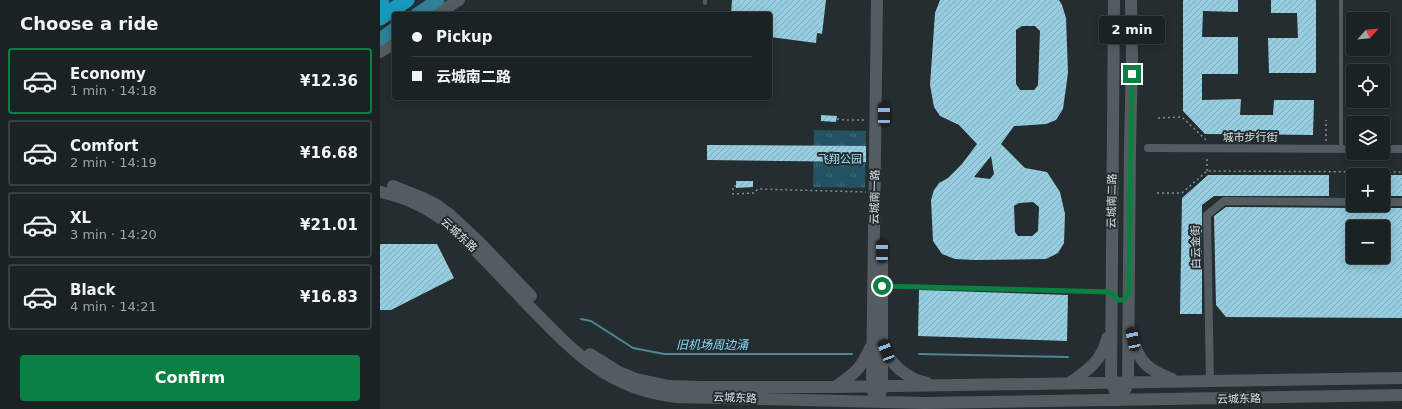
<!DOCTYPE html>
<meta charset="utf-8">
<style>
:root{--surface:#1b2224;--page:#282f31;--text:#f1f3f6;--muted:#a0a4a6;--line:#393f41;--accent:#0b8043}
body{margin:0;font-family:"DejaVu Sans","Noto Sans SC",sans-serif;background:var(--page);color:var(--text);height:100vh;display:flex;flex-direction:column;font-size:15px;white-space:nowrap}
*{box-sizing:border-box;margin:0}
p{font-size:13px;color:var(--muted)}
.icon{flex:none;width:22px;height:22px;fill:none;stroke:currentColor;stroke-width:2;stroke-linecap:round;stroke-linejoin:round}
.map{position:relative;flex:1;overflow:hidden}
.sheet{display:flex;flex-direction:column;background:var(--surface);width:380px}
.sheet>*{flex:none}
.banner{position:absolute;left:12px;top:12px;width:380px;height:88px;border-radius:4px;box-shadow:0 2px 10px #0003,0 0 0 1px var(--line);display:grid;align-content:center;height:88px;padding:0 20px;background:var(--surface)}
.needle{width:26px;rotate:63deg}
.tools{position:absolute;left:966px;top:12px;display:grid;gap:8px}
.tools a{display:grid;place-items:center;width:44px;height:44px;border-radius:4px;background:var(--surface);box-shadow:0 2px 10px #0003,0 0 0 1px var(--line);font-size:20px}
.end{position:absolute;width:18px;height:18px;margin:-9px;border:5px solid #0b8043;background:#fff;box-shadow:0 0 0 2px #fff}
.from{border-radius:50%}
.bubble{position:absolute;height:28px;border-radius:4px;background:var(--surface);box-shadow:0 2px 10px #0003,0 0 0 1px var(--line);font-size:13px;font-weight:600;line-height:28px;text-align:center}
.car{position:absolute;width:12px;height:24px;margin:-12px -6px;border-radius:5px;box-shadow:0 0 3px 1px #0007;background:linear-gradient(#222 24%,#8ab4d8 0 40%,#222 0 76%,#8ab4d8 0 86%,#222 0)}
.banner b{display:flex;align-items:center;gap:14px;height:38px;font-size:15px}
.banner b+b{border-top:1px solid var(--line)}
.banner i{width:10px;height:10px;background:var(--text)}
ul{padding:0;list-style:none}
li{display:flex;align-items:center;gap:12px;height:66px;margin:0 8px 6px;padding:0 12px;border:2px solid var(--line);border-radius:4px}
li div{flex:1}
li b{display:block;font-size:15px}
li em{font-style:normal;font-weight:600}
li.active{border-color:var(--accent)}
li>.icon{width:36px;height:36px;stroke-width:1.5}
h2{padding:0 20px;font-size:18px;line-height:48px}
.cta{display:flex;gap:8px;margin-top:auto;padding:8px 20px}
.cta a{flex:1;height:46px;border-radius:4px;background:var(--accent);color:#fff;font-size:16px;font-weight:600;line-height:46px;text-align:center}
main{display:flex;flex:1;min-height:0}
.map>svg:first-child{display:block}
.grass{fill:url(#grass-tufts)}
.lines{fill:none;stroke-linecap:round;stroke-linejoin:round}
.stream{stroke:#508497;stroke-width:2}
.building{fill:url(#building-hatch);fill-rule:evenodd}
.path{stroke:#868e90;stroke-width:1.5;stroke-dasharray:2 3;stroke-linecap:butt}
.lane{stroke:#535d61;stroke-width:4}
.street{stroke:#535d61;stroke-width:8}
.secondary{stroke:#535d61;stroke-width:12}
.primary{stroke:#308097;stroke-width:13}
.highway{stroke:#1898bb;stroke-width:15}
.route{stroke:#0b8043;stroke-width:5}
.labels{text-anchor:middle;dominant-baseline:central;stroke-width:4;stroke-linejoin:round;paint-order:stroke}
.street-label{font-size:11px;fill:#dbe1e3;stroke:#242d30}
.park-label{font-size:11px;fill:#9fe1fa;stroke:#242d30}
.water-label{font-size:12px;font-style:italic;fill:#83d8f6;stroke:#242d30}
</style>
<main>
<section class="sheet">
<h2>Choose a ride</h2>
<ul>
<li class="active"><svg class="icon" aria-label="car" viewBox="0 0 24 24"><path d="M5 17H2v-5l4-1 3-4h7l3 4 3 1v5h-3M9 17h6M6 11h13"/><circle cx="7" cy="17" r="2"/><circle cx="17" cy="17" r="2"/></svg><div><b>Economy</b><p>1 min · 14:18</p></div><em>¥12.36</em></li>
<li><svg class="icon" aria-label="car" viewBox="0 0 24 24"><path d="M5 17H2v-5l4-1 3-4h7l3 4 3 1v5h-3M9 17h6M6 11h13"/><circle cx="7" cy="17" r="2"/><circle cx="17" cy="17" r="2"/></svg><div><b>Comfort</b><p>2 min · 14:19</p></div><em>¥16.68</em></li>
<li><svg class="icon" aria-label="car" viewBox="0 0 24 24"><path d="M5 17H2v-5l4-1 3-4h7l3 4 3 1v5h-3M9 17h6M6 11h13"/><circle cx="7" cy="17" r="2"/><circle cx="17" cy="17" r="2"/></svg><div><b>XL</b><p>3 min · 14:20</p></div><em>¥21.01</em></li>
<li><svg class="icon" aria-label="car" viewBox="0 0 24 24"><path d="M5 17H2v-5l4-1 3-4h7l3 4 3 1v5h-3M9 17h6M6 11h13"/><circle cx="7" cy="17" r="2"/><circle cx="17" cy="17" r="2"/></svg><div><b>Black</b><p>4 min · 14:21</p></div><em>¥16.83</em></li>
</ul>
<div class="cta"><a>Confirm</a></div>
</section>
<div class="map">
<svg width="1022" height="409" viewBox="0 0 1022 409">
<defs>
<pattern id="grass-tufts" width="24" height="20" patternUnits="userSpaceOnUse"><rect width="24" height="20" fill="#235262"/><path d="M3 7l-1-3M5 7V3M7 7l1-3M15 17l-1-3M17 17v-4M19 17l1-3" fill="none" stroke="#426b78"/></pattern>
<pattern id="building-hatch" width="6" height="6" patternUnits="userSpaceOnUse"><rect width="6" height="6" fill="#96cde1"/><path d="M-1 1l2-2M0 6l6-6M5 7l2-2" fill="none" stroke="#81abba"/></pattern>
</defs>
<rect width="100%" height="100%" fill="#242d30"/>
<path class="grass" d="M434 130 486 131 485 188 433 187Z"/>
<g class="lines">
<path class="stream" d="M201 319 211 321 253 348 284 354H472
M539 354 688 357"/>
</g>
<path class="building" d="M352 0H446L442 34 437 33 436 43 390 37V14H351Z
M560 0H679L682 5 686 18 688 73 683 109 676 120 666 124 634 126 621 144 645 168 667 172 680 192 685 214 684 243 678 253 666 259 595 260 575 259 562 254 553 241 551 200 554 190 559 183 568 178 582 164 597 144 579 125 560 116 554 107 550 85 555 13ZM642 26H655L660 31 658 85 654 90H640L636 84V30ZM611 156 614 174 610 179 594 177ZM653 202 659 207 658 231 652 236H638L635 232 634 206 639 203Z
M803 0H858V12L823 11 822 37H858V74H822V100L861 99 860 115H893L894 100H934L933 135 825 134 803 111Z
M891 0H936V73H889L888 38H918L917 13H891Z
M441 115 457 116 456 122 441 121Z
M327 145 486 146V162L327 160Z
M828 175H949V196H834L822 205V314H800L802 198Z
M965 175H973V196H965Z
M1003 175H1022V196H1003Z
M356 181H373V187L356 188Z
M978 205H998L1003 208H1022V318L846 317 836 305 834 216 846 207 973 208ZM973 227H1003V257H973Z
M0 244H57L74 278 11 310H0Z
M539 290 688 295 687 341 538 336Z"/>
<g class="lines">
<path class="path" d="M778 118 802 117 826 140
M457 119 464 120H486
M946 141V120
M827 171V156
M356 186H353V194L374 193 378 189 486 192
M777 193H802L827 171 1022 172"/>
<path class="lane" d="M325 3V0
M961 149V0
M503 286 730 292"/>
<path class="street" d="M768 148 973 149
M1003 149H1022
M1003 202H1022
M830 382 827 215 844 201 973 202"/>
<path class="secondary" d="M734 0 731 383 740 400
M57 14 79 0
M0 52 14 43
M13 186 43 198 55 204 69 214 99 242 151 296
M0 192C26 197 49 209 70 225 97 251 122 278 148 305 193 351 228 390 296 397L545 403 1022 395
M752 335C758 362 768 370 792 379
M503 346C510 364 527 379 547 383
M210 354 239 372 256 379 289 386 321 387H455L1022 378
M689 383C706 372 723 360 727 338
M455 387C473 375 482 368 490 348
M745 390 748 383 750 147 752 59 751 0
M494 394 492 387 497 0
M500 394 502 387V257"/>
<path class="primary" d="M37 14 58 0
M0 39 14 29"/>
<path class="highway" d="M0 1 2 0
M0 18 27 0"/>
</g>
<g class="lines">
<path class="route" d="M502 286 731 292 738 300H744L749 293V279L752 74"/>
</g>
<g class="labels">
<g class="street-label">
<text x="870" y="137">城市步行街</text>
<text transform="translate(495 197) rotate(-89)">云城南一路</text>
<text transform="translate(732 201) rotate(-89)">云城南二路</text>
<text transform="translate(79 235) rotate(43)">云城东路</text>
<text transform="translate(816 247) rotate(-91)">白云金街</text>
<text transform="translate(355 398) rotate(2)">云城东路</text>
<text transform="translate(859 399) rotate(-1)">云城东路</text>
</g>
<g class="park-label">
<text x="460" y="159">飞翔公园</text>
</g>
<g class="water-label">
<text x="332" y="345">旧机场周边涌</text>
</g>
</g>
</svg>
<div class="tools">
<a><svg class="needle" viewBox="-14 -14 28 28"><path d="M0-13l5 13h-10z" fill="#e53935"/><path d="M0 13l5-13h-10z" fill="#a0a4a6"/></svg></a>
<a><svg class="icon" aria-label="locate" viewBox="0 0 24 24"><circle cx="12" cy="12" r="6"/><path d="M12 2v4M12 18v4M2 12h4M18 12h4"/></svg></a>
<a><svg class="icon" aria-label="layers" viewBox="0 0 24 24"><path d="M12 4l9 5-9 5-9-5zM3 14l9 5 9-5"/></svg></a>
<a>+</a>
<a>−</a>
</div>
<i class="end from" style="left:502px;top:286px"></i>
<i class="end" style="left:752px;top:74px"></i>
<div class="bubble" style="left:719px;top:16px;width:66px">2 min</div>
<i class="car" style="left:504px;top:114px;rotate:0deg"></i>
<i class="car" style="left:502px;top:251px;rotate:0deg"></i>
<i class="car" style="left:753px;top:339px;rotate:348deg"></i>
<i class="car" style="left:506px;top:351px;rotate:339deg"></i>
<div class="banner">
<b><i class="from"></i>Pickup</b>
<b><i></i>云城南二路</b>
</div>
</div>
</main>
